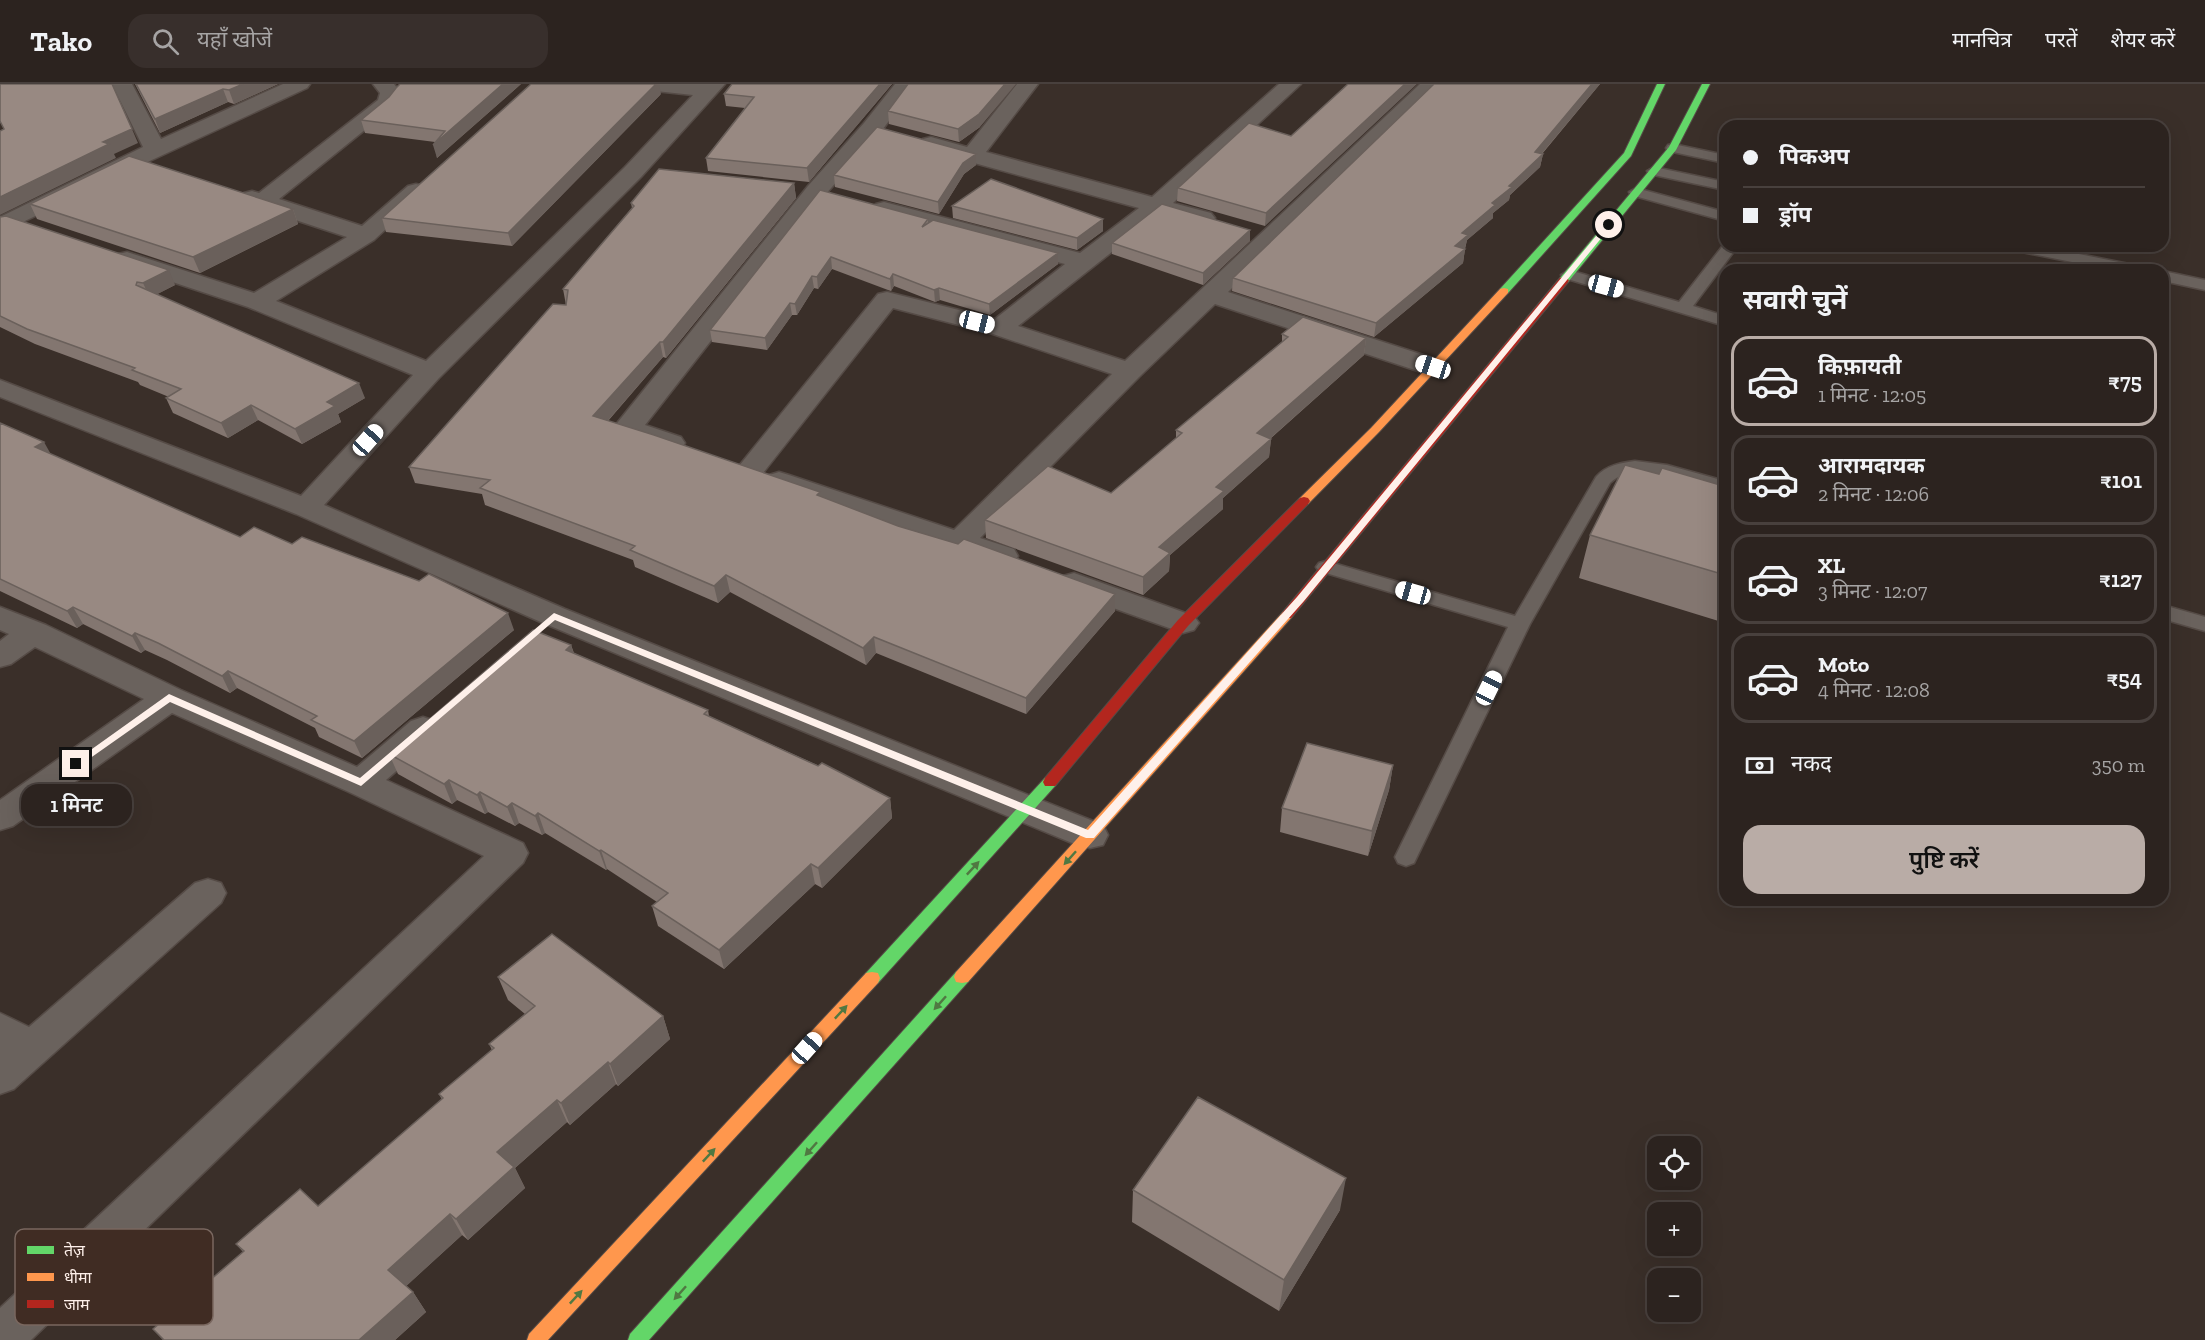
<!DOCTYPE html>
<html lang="hi">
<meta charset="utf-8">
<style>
:root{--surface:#2c231f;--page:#382f2c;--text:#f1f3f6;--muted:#a6a4a4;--line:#48403d;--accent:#b9aca6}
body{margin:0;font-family:"Zilla Slab","Noto Sans Devanagari",serif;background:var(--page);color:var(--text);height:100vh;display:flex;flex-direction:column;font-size:22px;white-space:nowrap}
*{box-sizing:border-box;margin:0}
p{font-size:20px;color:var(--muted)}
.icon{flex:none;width:33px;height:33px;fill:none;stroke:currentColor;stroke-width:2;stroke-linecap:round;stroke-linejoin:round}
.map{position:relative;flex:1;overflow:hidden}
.panel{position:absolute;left:1719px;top:180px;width:450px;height:642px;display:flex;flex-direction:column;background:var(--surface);border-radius:18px;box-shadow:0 6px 24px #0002,0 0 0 2px var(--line)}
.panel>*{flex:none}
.guide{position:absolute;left:1719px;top:36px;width:450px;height:132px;border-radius:18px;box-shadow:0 6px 24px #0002,0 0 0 2px var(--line);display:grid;align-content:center;height:132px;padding:0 24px;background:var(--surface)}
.tools{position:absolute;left:1647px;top:1052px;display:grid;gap:12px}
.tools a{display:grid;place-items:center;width:54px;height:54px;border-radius:12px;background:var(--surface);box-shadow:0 6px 24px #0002,0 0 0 2px var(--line);font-size:30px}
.end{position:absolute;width:27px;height:27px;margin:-14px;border:8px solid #fef0ea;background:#111;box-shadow:0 0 0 3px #111}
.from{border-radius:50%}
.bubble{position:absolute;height:42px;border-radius:18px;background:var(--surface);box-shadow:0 6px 24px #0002,0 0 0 2px var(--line);font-size:20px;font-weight:600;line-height:42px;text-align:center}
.car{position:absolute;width:18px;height:36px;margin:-18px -9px;border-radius:8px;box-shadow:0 0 4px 2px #0007;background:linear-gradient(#fff 24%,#345 0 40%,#fff 0 76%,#345 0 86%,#fff 0)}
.guide b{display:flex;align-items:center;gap:21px;height:57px;font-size:22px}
.guide b+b{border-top:2px solid var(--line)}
.guide i{width:15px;height:15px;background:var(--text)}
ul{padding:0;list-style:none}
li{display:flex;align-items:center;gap:18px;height:90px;margin:0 12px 9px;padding:0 12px;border:3px solid var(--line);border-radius:18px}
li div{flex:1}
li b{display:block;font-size:22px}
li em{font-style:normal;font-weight:600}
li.selected{border-color:var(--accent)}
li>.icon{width:54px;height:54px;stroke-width:1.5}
h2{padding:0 24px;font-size:27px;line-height:72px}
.pay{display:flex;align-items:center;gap:15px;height:66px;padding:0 24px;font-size:22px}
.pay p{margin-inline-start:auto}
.primary-button{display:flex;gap:12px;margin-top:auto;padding:12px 24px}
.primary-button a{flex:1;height:69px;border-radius:18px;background:var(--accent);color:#111;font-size:24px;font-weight:600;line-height:69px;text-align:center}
header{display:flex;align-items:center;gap:36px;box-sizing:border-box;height:84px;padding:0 30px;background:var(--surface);border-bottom:2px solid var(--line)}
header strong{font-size:28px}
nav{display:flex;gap:33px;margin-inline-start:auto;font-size:21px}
.search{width:420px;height:54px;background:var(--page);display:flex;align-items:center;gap:15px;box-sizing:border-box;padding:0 21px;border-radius:18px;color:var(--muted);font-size:22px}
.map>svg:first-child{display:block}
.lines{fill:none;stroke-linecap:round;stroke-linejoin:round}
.lane-casing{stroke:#554b46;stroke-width:3}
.street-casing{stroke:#554b46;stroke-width:3}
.fast-casing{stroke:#554b46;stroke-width:2}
.slow-casing{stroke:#554b46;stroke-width:2}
.jam-casing{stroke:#554b46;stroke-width:2}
.lane{fill:#6a625d;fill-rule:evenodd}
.street{fill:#6a625d;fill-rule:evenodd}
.fast{fill:#63d668;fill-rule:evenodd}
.slow{fill:#ff974d;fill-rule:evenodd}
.jam{fill:#b3261e;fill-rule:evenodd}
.wall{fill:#837670}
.shaded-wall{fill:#6a605b}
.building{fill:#988982;stroke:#6a605b;stroke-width:1.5}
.oneway{fill:#507842}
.route{fill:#fef0ea}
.key{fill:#402c23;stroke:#79675f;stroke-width:1.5}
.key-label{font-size:16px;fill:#fef0ea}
</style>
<header>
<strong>Tako</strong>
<div class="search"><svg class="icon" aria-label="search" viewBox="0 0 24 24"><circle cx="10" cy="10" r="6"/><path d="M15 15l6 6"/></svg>यहाँ खोजें</div>
<nav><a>मानचित्र</a><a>परतें</a><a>शेयर करें</a></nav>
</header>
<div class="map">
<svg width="2205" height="1256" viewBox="0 0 2205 1256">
<rect width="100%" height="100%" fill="#3a2f29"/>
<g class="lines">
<g class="lane-casing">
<path id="lane" d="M1673 60 1725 71V79L1668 67 1666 64 1668 61Z
M1654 83 1725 98V106L1649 90 1647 87Z
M1636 104 1725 128V137L1631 111 1629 108Z
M1725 159V162H1738L1693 222 1725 232V242L1564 194 1561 191 1569 186 1679 218Z
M2009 162H2039L2134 181 2142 186H2112L2017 167Z
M2163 187 2205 196V206L2163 197Z
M1635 377 1667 381 1725 397V409C1695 401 1636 373 1610 399L1530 540 1414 779 1406 782 1398 779 1395 773 1508 543 1319 487 1316 483 1319 479 1326 477 1515 532 1596 393C1606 381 1621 379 1635 377Z
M2163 521 2205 533V547L2163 535Z"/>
</g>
<g class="street-casing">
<path id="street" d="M112 0H132L161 55 283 0H310L307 4 141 81 0 149V133L143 63Z
M373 0H394L400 8V13L392 24 279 115 362 142 408 102 416 100 424 102 427 107 374 156 276 217 426 277 625 83 693 11 646 6 639 4 636 0H725L641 93 439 294 324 421 565 525 1103 741 1108 751 1103 761 1090 764 1077 761 543 539 296 430 0 313V296L301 412 413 291 248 223 118 180 115 175 118 170 127 168 254 209 347 153 244 119 241 114 244 109 252 107 259 109 378 16 380 9Z
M895 0H916L880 49 824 112 645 341 681 353 685 359 681 365 671 367 618 350 614 344 618 338 808 102 864 39Z
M1017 0H1038L986 68 1152 113 1279 0H1301L1173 119 1211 129 1215 134 1211 139 1203 141 1160 130 1018 242 1125 277 1420 0H1442L1228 208 1442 277 1446 283 1442 289 1433 291 1424 289 1215 220 1139 293 980 454 1014 465 1018 472 1014 479 1003 482 769 403 765 397 769 391 779 388 789 391 954 446 1112 290 990 249 893 224 759 394 749 397 739 394 735 388 739 382 878 210 887 208 995 235 1065 180 876 130 872 125 876 120 884 118 1080 169 1139 124 923 65 920 60 923 55 931 53 967 63Z
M1074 489 1194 532 1199 539 1194 546 1183 549 1063 506 1059 499 1063 492Z
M0 523 46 541 181 606 357 683 411 637 423 633 435 637 440 645 435 653 386 696 523 759 528 769 523 779 31 1256H0V1224L484 772 349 708 172 629 13 742 0 746V716L144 615 35 563 11 580 0 583V557L9 550 0 546Z
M208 795 221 799 226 809 221 819 14 1005 0 1010V929L29 943 195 799Z"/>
</g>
<g class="fast-casing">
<path id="fast" d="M1657 0H1665L1631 72 1508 209H1500V205L1624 69Z
M1702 0H1710L1676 66 1568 198H1560V194L1669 63Z
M1050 693 1055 694 1057 698 1055 702 878 899 872 900 866 899 864 894 866 889 1045 694Z
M962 887 968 888 970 893 968 898 649 1256H628L630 1250 956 888Z"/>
</g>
<g class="slow-casing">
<path id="slow" d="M1504 204 1508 205V209L1379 348 1308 420H1300L1298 417 1300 414 1371 344 1500 205Z
M1287 527 1291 528 1293 531 1291 534 968 898 962 899 956 898 954 893 956 888 1283 528Z
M872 888 878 889 880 894 878 899 548 1256H527L529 1250 866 889Z"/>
</g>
<g class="jam-casing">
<path id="jam" d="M1564 193 1569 196 1568 198 1291 534H1283L1281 531 1283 528 1560 194Z
M1304 413 1308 414 1310 417 1308 420 1188 542 1055 702H1045L1043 698 1045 694 1178 536 1300 414Z"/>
</g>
<use href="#lane" class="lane"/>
<use href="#street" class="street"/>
<use href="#fast" class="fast"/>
<use href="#slow" class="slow"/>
<use href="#jam" class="jam"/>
</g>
<path class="wall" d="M135 0H278L234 20 228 18 160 49Z
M521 0 437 74 435 58 365 49 361 36Z
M732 0H892L809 98 708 87 706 74 745 24 726 22 724 10Z
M1434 0H1600L1542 70H1543L1540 83 1510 111 1509 116 1493 129V134L1467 156 1465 165 1463 179 1374 253 1232 207 1233 194Z
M661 10 512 162 386 148 382 134Z
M888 27 980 43 959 58 889 40Z
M1291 52 1265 142 1177 117 1178 104Z
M976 70V81L964 90 939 130 835 103 834 91Z
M794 99 796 114 671 268 666 274 663 273 608 337 820 412 1115 527 1026 630 876 569 866 581 730 508 718 519 635 483 633 476 485 421 482 410 415 399 409 383 566 221 563 205 632 124 631 119Z
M820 106 928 135V139L1058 169V180L990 231 940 216 935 218 894 202 891 207 888 206 832 185 818 205 814 204 797 231H792L767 266 712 258 710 246Z
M30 120 293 125 298 140 200 189 37 135Z
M952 122 1103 147 1077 166 953 134Z
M0 133 175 201 157 210 365 314 338 330 341 338 302 360 258 336 228 354 173 329 166 314 169 313 140 301 138 298 35 260 0 243Z
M1250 146V157L1203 201 1112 170V159Z
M1282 250 1366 254 1364 271 1270 355H1271L1269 373 1223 414V425L1170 471 1169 487 1143 511 986 454 985 436 1111 409 1176 354V346L1282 258Z
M0 339 51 370 240 453 292 460 514 546 362 674 319 653 315 644 237 604 230 609 167 576 145 566 141 569 83 540 77 544 0 507Z
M1725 384V539L1579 494 1590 451 1717 400Z
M571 561 574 569 708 626 709 632 890 714 892 734 822 804 815 800 724 885 658 842 652 822 657 818 607 785 606 786 545 749 542 751 519 739 515 742 488 728 485 730 457 716 452 720 398 690 389 670Z
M1393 681 1389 706 1368 772 1280 748 1282 724Z
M498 893 663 932 670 955 618 1002 616 1000 570 1041 567 1038 515 1084 525 1104 468 1156 462 1151 406 1202 413 1208 426 1228 395 1256H163L153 1245 243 1168 236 1160 318 1122 442 1016 439 1010 492 966 489 960 525 930 508 916Z
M1133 1106 1340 1126 1279 1227 1132 1138Z"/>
<path class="shaded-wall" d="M243 0H278L234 20 229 6Z
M503 0H521L437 74 433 61Z
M656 0H659L661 10 512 162 508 149Z
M880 0H892L809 98 807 84Z
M1005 0H1016L980 43 959 58 958 45Z
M1405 0H1417L1265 142 1266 129Z
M1592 0H1600L1538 74 1543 70 1540 83 1510 111 1509 116 1493 129V134L1467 156 1465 164 1453 175 1455 162 1462 149 1509 102 1535 68Z
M223 5 228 18 160 49 155 35Z
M132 45 138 59 114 70 116 74 0 131V113L103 58Z
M976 70V81L964 90 939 130 938 118 963 79Z
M794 99 796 114 666 274 663 258Z
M293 125 298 140 200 189 193 173Z
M1103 135V147L1077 166V154Z
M1250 146V157L1203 201V189Z
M1465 165 1463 179 1374 253 1376 239Z
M1058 169V180L990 231 989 220Z
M831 173 832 185 818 205 817 193Z
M169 186 175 201 150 214 143 199Z
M893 190 894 202 891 207 890 195Z
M812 192 814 204 797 231 795 220Z
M939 204 940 216 935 218 934 206Z
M790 219 792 231 767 266 765 254Z
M1366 254 1364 271 1256 367 1257 349Z
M660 258 663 273 597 349 593 332Z
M359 299 365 314 338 330 341 338 302 360 295 345 327 318Z
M251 321 258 336 228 354 221 339Z
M1271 355 1269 373 1223 414V425L1170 471 1169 487 1143 511V493L1159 463 1216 403Z
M44 358 53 374 35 363Z
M726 491 730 508 718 519 714 502Z
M1115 510V527L1026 630V614Z
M73 523 83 540 77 544 67 527Z
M508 529 514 546 362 674 354 657Z
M135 549 145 566 141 569 132 552Z
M874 553 876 569 866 581 863 564Z
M571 561 577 580 566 566Z
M228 587 237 604 230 609 222 592Z
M1393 681 1389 706 1368 772 1372 747Z
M449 696 457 716 452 720 444 700Z
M480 708 488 728 485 730 477 711Z
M890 714 892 734 822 804 818 784Z
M512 719 519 739 515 742 507 723Z
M538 729 545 749 542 751 535 732Z
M601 766 607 785 606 786 599 767Z
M811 780 815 800 724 885 719 866Z
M663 932 670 955 618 1002 610 980Z
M608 978 616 1000 570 1041 561 1019Z
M557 1016 567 1038 515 1084 525 1104 468 1156 456 1135 497 1068Z
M1346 1094 1340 1126 1279 1227 1284 1196Z
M450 1130 462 1151 402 1206 388 1186Z
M413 1208 426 1228 395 1256H359Z"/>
<path class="building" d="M0 0H112L132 45 103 58 109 60 0 113V47L4 45 0 37Z
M136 0H243L229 6 223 5 155 35Z
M400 0H503L433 61 445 47 361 36 389 13 396 4Z
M531 0H656L508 149 382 134Z
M732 0H880L807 84 706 74 754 13 724 10Z
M908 0H1005L979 30 958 45 888 27Z
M1348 0H1405L1266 129 1178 104 1249 39 1291 52Z
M1434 0H1592L1535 68 1543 70 1509 102 1512 103 1492 119 1495 121 1462 149 1468 151 1455 162 1465 165 1376 239 1233 194Z
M877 43 976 70 963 79 938 118 834 91Z
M129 72 293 125 193 173 30 120Z
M659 85 794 99 668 252 663 258H660L593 332 654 351 820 408 817 411 898 442 958 460 964 455 1115 510 1026 614 874 553 863 564 726 491 714 502 630 466 635 462 480 404 490 396 409 383 553 220 566 221 568 206 563 205 634 122 631 119Z
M991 95 1103 135 1077 154 952 122Z
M820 106 928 135 922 143 933 136 1058 169 989 220 939 204 934 206 893 190 890 195 887 194 831 173 817 193 812 192 795 220 790 219 765 254 710 246Z
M1162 120 1250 146 1203 189 1112 159Z
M6 132 169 186 143 199 137 198 136 201 359 299 327 318 335 322 295 345 251 321 221 339 166 314 181 305 132 286 135 284 27 245 0 232V133Z
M1303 233 1366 254 1257 349 1271 355 1216 403 1224 407 1159 463 1170 469 1143 493 985 436 1048 382 1111 409 1182 349 1176 346 1288 253 1282 250Z
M0 339 44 358 35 363 240 453 254 443 292 460 302 453 419 497 429 490 508 529 354 657 311 636 317 632 228 587 222 592 158 559 135 549 132 552 73 523 67 527 0 495Z
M1625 381 1659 390 1662 384 1717 400 1724 384H1725V491L1590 451Z
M533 546 571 561 566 566 708 626 704 630 818 682 822 679 890 714 818 784 811 780 719 866 652 822 668 809 601 766 599 767 538 729 535 732 512 719 507 723 480 708 477 711 449 696 444 700 389 670Z
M1307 659 1393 681 1372 747 1282 724Z
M552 850 663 932 610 980 608 978 561 1019 557 1016 497 1068 514 1083 456 1135 450 1130 388 1186 413 1208 359 1256H164L153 1245 244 1167 236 1160 300 1105 318 1122 443 1014 439 1010 494 964 489 960 535 922 498 893Z
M1198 1013 1346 1094 1284 1196 1133 1106Z"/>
<defs><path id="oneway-solid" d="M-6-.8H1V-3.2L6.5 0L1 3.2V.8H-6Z" transform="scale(1.5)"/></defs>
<g class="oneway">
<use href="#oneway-solid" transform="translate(1070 774) rotate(132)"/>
<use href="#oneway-solid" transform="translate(973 784) rotate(-47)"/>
<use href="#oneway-solid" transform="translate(940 919) rotate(132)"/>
<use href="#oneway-solid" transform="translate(841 928) rotate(-47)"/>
<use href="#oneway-solid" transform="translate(811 1065) rotate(132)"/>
<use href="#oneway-solid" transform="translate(709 1071) rotate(-47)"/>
<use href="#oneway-solid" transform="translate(680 1209) rotate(132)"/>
<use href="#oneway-solid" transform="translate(576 1213) rotate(-47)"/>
</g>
<path class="route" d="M1606 140 1612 141 1304 517 1094 754H1086L555 536 361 702 170 618 79 682 76 683 71 680 169 610 360 694 554 529 1088 746 1297 513Z"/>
<rect x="15" y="1145" width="198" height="96" rx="9" class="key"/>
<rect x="27" y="1162" width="27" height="8" fill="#63d668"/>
<rect x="27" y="1189" width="27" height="8" fill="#ff974d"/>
<rect x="27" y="1216" width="27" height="8" fill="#b3261e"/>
<g class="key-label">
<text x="64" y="1172">तेज़</text>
<text x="64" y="1199">धीमा</text>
<text x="64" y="1226">जाम</text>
</g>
</svg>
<div class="tools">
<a><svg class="icon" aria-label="locate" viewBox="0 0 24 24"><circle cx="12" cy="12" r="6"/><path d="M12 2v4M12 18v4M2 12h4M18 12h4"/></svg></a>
<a>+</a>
<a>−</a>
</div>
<i class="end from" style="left:1609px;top:141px"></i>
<i class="end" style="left:76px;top:680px"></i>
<div class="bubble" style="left:21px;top:700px;width:111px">1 मिनट</div>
<i class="car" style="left:1606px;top:202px;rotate:105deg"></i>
<i class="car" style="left:977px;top:238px;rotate:104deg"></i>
<i class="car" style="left:1433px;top:283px;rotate:288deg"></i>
<i class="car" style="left:368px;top:356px;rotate:42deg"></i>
<i class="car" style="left:1413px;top:509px;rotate:286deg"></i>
<i class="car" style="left:1489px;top:604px;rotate:26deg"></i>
<i class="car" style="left:807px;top:964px;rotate:42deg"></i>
<div class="guide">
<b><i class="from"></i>पिकअप</b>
<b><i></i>ड्रॉप</b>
</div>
<section class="panel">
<h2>सवारी चुनें</h2>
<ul>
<li class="selected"><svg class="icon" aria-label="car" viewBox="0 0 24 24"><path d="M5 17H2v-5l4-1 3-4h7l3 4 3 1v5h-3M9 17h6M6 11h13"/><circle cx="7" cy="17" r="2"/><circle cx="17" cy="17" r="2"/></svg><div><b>किफ़ायती</b><p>1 मिनट · 12:05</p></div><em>₹75</em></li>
<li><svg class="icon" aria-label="car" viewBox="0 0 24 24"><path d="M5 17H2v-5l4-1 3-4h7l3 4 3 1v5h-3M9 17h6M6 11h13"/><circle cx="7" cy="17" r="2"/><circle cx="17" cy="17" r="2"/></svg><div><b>आरामदायक</b><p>2 मिनट · 12:06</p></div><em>₹101</em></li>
<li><svg class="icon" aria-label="car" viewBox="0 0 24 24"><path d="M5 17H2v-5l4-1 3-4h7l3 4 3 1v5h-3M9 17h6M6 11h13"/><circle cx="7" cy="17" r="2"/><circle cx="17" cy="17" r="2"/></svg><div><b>XL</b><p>3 मिनट · 12:07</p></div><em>₹127</em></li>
<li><svg class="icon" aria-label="car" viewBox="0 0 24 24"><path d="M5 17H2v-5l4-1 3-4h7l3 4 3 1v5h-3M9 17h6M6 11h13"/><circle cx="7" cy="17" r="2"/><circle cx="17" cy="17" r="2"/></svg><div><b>Moto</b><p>4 मिनट · 12:08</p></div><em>₹54</em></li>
</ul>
<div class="pay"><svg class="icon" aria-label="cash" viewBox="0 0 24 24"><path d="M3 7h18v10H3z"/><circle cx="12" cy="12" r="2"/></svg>नकद<p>350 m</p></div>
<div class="primary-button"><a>पुष्टि करें</a></div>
</section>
</div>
